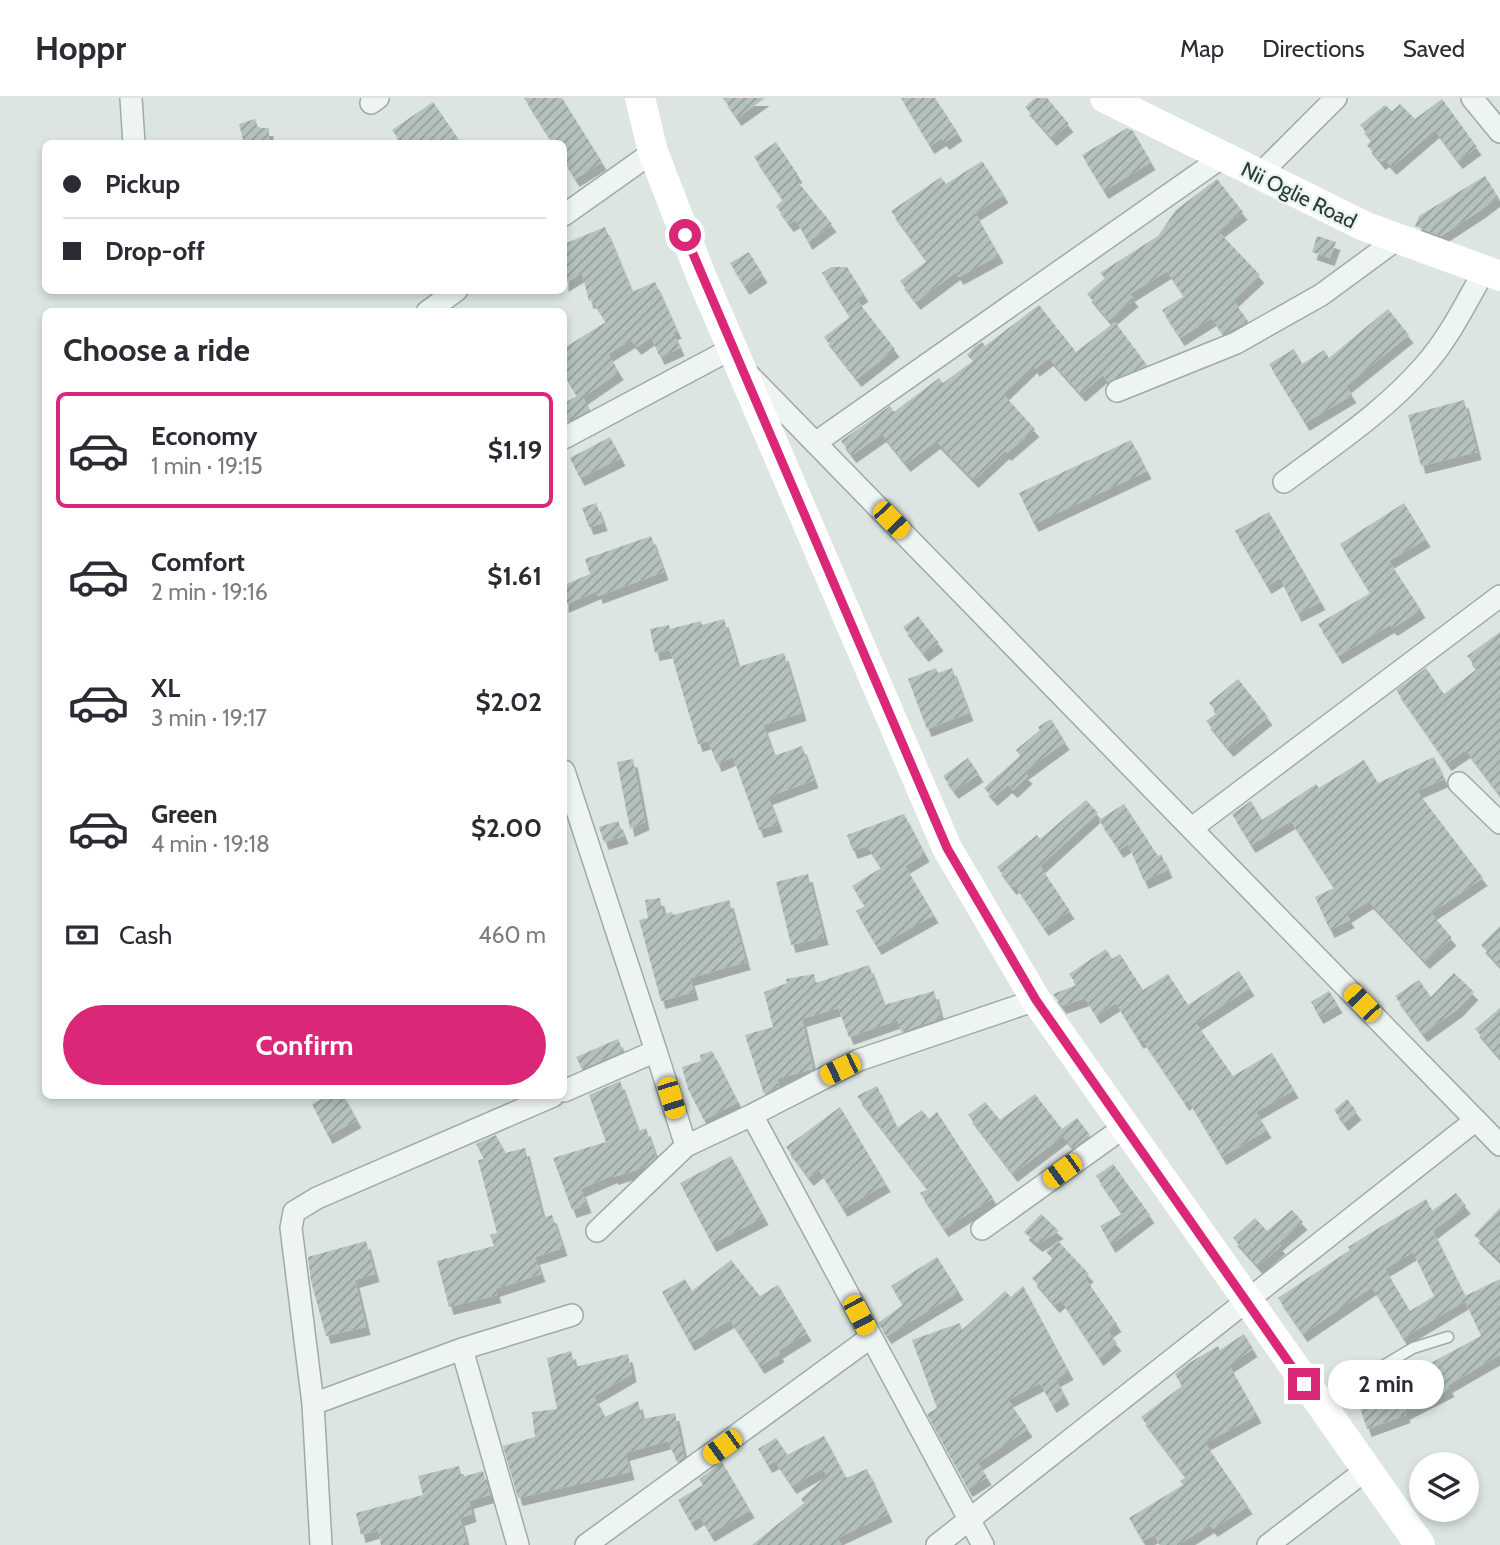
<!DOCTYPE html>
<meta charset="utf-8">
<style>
:root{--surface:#fff;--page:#f2f2f3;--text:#2b2b33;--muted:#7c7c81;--line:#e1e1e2;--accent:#db2777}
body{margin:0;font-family:Cabin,sans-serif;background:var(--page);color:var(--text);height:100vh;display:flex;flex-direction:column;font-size:26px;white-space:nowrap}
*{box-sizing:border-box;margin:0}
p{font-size:23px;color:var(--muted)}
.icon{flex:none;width:38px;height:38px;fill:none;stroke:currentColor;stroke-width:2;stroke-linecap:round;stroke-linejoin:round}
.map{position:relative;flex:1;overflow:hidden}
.sheet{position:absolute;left:42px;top:210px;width:525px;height:791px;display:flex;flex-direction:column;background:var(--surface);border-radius:10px;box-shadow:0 4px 10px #0003}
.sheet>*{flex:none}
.top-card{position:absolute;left:42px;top:42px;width:525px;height:154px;border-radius:10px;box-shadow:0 4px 10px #0003;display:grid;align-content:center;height:154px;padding:0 21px;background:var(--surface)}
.controls{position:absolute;left:1409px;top:1354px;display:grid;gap:14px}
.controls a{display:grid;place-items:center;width:70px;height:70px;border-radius:50%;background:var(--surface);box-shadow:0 4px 10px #0003;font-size:35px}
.end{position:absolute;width:32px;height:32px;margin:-16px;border:9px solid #db2777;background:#fff;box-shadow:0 0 0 4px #fff}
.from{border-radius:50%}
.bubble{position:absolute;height:49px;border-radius:24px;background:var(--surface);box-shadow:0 4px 10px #0003;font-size:23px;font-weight:700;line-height:49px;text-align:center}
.car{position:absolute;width:21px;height:42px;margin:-21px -10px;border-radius:9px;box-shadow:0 0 5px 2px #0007;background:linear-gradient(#f5c518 24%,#345 0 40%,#f5c518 0 76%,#345 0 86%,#f5c518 0)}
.top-card b{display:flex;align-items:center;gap:24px;height:66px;font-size:26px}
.top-card b+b{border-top:2px solid var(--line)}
.top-card i{width:18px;height:18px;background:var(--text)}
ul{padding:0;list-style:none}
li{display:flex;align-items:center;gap:21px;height:116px;margin:0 14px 10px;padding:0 7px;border:4px solid transparent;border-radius:10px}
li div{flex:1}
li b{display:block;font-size:26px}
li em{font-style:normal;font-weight:700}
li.on{border-color:var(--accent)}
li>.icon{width:63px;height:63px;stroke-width:1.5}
h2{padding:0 21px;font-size:32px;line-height:84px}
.pay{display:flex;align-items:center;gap:18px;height:77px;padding:0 21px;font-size:26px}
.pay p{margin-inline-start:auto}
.primary-button{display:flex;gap:14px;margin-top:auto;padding:14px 21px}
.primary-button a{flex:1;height:80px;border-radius:42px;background:var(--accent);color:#fff;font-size:28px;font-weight:700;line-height:80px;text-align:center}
header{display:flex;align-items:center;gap:42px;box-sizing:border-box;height:98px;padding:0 35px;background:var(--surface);border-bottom:2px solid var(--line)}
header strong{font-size:33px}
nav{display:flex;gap:38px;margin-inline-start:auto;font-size:24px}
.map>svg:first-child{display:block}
.building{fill:url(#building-hatch);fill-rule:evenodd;filter:url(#shadow)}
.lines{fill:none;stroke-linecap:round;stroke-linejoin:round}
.lane-casing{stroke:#9eaba7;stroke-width:13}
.street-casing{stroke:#9eaba7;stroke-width:24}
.lane{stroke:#eef4f2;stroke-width:10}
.street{stroke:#eef4f2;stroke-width:21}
.secondary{stroke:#fff;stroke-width:30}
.route{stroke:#db2777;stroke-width:9}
.labels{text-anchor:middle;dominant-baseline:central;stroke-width:5;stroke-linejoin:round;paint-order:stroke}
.street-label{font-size:21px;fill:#273a34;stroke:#ebf3f0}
</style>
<header>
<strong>Hoppr</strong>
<nav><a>Map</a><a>Directions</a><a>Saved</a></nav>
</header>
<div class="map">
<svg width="1500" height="1447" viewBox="0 0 1500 1447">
<defs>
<pattern id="building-hatch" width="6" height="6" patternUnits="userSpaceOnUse" patternTransform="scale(1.75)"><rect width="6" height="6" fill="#b4c1bd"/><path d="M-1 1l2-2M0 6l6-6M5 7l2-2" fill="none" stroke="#929e9a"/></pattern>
<filter id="shadow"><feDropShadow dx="4.5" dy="8" stdDeviation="0" flood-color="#0004"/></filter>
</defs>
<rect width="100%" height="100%" fill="#dce5e2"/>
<path class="building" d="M524 0H562L602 64 575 81 564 63V46H553Z
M723 0H765L737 20Z
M901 0H935L958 35 945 44 942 40 930 48Z
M1035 0H1047L1069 26 1052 40 1025 9Z
M1442 1 1477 49 1458 63 1435 32 1392 69 1385 61 1381 64 1367 47 1372 42 1360 27 1385 7 1392 13 1400 6 1415 21Z
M433 4 462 46H402L392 32Z
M255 21 258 30H269V46H244L239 26Z
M1127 30 1133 33 1151 64 1104 93 1082 57Z
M776 44 798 77 794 79 832 126 808 144 796 122 789 126 776 108 783 102 754 59Z
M982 63 1004 97 975 115 999 157 959 179 956 174 916 204 900 183 927 163 891 113 941 79 946 86Z
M1485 78 1498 99 1481 112 1441 138 1415 128 1419 118Z
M1217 81 1243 114 1218 133 1260 177 1233 202 1248 223 1223 236 1212 220 1180 240 1162 212 1184 198 1167 173 1130 196 1134 201 1109 222 1087 196 1105 180 1100 175 1158 138 1176 112Z
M605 129 632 194 655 184 677 233 673 234 680 250 660 259 651 239 637 249 631 242 608 256 619 274 583 299 589 312 564 325V305L577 298 564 277V250L606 224 592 202 589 203 582 175 564 186V146Z
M1317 138 1336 144 1330 160 1312 154Z
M749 154 763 177 745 189 730 165Z
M831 169H847L864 196 856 201 895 251 857 281 824 239 850 219 822 175Z
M1039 207 1076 254 1115 224 1147 267 1108 284 1103 277 1081 296 1049 260 1035 271 1033 267 1003 296 1035 331 1007 355 1005 353 974 382 936 343 906 366 882 336 852 357 841 343 890 308 894 314 939 280 943 285 973 263 967 257 975 248 982 244 985 248Z
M1388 211 1409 237 1346 288 1352 297 1305 325 1269 266 1294 251 1302 266 1324 252 1329 260Z
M1464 302 1477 354 1421 368 1408 317Z
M610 339 621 360 580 380 570 360Z
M1131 342 1147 373 1034 426 1019 395Z
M596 405 603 425 589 429 582 410Z
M1404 405 1426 441 1389 463 1421 512 1393 530 1390 527 1338 558 1318 526 1370 495 1340 446Z
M1269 414 1321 504 1297 516 1280 480 1267 488 1235 433Z
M651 438 664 474 598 498 597 493 564 507V487L590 476 585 461Z
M918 518 939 545 924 556 903 529Z
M724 521 738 569 784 555 802 615 763 627 774 658 802 648 814 682 768 699 778 726 759 732 733 659 717 666 708 643 698 646 670 552 655 555 650 531 669 527 670 531 701 523 702 527Z
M1500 534V697L1466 652 1447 665 1396 592 1426 570 1444 596 1477 571 1467 558Z
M936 570 938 575 952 570 969 615 927 631 908 581Z
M1238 581 1268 619 1229 651 1206 623 1217 615 1209 605Z
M1051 621 1065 644 1024 674 1028 678 1013 692 1008 687 993 700 984 690 1020 658 1016 652 1040 632 1038 629Z
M1434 659 1444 681 1417 693 1483 780 1431 815 1452 840 1425 863 1369 803 1347 817 1350 822 1330 832 1315 799 1334 790 1291 723 1251 747 1232 716 1251 703 1262 722 1316 686 1319 690 1364 662 1378 685Z
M968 660 979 676 954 693 943 678Z
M633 661 645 724 630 731 617 664Z
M1086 702 1098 715 1040 768 1070 813 1044 830 1015 787 1012 789 997 769 1037 737 1040 741Z
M1124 706 1158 758 1161 756 1168 772 1144 783 1128 746 1119 752 1099 722Z
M904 716 925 756 905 768 934 817 877 849 856 813 865 808 852 788 881 770 867 748 853 753 847 737Z
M618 723 624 738 604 744 599 729Z
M808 776 824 839 791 847 776 784Z
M660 800 663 816 672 814 673 817 729 802 746 864 690 880 694 894 661 903 639 822 648 820 645 802Z
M1500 828V868L1481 847Z
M1106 851 1112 861 1120 856 1143 892 1168 876 1188 907 1239 873 1250 890 1196 925 1233 978 1272 955 1294 992 1256 1014 1267 1032 1222 1059 1188 1002 1185 1005 1142 941 1139 943 1116 905 1096 918 1085 900 1062 908 1053 896 1077 887 1069 876Z
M869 867 884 907 934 893 941 920 901 934 898 922 849 939 838 910 802 921 813 971 777 981 779 988 764 996 745 937 773 929 764 894 787 885 786 881 814 876 816 885Z
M1454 875 1474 894 1458 911 1423 936 1395 898 1419 882 1431 899Z
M1329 893 1338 907 1319 918 1311 904Z
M1500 910V960L1475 931Z
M618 941 623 953 582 971 576 959Z
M712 953 738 1004 704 1022 688 991 682 969 701 963 700 957Z
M620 983 638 1033 646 1030 656 1059 645 1069 614 1079 613 1077 581 1091 587 1107 572 1112 553 1060 606 1044 589 997Z
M877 988 897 1030 922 1012 929 1021 937 1014 993 1100 944 1131 920 1095 928 1091 857 998Z
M1035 996 1062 1031 1077 1020 1090 1037 1073 1050 1063 1038 1013 1076 968 1017 985 1004 1000 1022Z
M328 998H344L357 1022 328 1038 312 1006Z
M1347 1001 1357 1014 1344 1025 1334 1012Z
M840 1009 886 1086 843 1111 819 1072 809 1080 786 1049Z
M496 1037 505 1055 525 1050 543 1120 552 1117 563 1150 535 1159 541 1176 495 1191 497 1197 449 1209 437 1163 494 1148 490 1137 497 1135 478 1062 484 1061 476 1046Z
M731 1058 764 1119 712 1146 680 1085Z
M1113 1066 1150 1117 1111 1147 1100 1128 1122 1116 1096 1078Z
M1456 1095 1466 1108 1433 1133 1465 1198 1500 1181V1257L1448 1287 1450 1291 1405 1314 1406 1317 1367 1331 1357 1300 1386 1289 1481 1238 1465 1203 1403 1240 1372 1189 1303 1236 1278 1200 1350 1152 1348 1149 1426 1101 1432 1113ZM1413 1154 1434 1198 1410 1213 1385 1171Z
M1500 1110V1162L1474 1137Z
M1292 1112 1303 1124 1278 1145 1281 1148 1258 1168 1233 1140 1255 1120 1267 1133Z
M1041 1116 1059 1133 1038 1146 1024 1134Z
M366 1143 375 1176 355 1182 366 1229 326 1238 311 1183 308 1159Z
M1058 1143 1089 1176 1085 1180 1117 1226 1107 1233 1117 1245 1099 1260 1061 1202 1055 1207 1032 1180 1053 1161 1046 1154Z
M937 1159 959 1194 887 1238 878 1225 903 1207 891 1188Z
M731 1162 760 1198 778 1187 807 1235 778 1253 780 1256 760 1268 730 1222 690 1245 662 1194 685 1181 692 1193Z
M1023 1188 1069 1274 1056 1281 1065 1299 1052 1307 1040 1285 1008 1302 1028 1331 978 1365 987 1379 968 1391 927 1316 937 1310 912 1242 960 1225 962 1232 1005 1193 1011 1199Z
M1244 1236 1253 1251 1229 1267 1257 1317 1205 1345 1248 1408 1213 1431 1210 1427 1178 1447H1160L1154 1437 1143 1443 1129 1420 1183 1387 1180 1383 1186 1379 1141 1319 1182 1288 1175 1276 1189 1265 1218 1248 1220 1252Z
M571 1253 575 1269 628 1256 632 1276 594 1298 605 1319 638 1303 642 1321 675 1315 684 1359 677 1364 668 1343 625 1355 630 1374 518 1400 503 1348 535 1339 532 1314 557 1311 547 1260Z
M824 1338 846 1380 867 1371 888 1416 837 1440 842 1447H752L804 1405 801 1401 827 1377 822 1371 792 1388 775 1363 768 1367 758 1351 776 1340 787 1356 779 1361Z
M722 1364 750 1412 710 1436 700 1419 691 1425 678 1402 703 1387 699 1381Z
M459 1368 462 1379 483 1373 490 1397 469 1403 472 1416 460 1420 467 1447H381L378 1432 361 1437 356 1415 423 1397 418 1378Z"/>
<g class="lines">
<g class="lane-casing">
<path id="lane" d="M1321 1305 1413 1250 1448 1239"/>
</g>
<g class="street-casing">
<path id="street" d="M131 0 134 46
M1472 0 1500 34
M371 5 378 0
M1259 77 1336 0
M564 117 653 54
M427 214 457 192
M750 278 1500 1047
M1117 293 1236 245 1321 197 1396 142
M564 340 733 250
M815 345 1221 60
M1284 384C1332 348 1384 314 1424 268 1449 240 1466 205 1484 173
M564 673 656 953
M1459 685 1500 725
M1192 730 1500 498
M564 993 656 953 686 1048
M982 1131 1123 1030
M597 1133 686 1048 752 1017
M462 1251 518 1447
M313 1306 462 1251 572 1217
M321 1447 313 1306 291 1130 294 1114 317 1100 553 998
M586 1447 871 1239
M937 1447 1476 1022
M983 1447 752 1017 859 962 1036 902
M1268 1447 1366 1372"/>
</g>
<use href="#lane" class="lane"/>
<use href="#street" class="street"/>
<path class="secondary" d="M640 0 653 54 702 180 947 750 1036 902 1420 1447
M1105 0 1364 128 1500 178"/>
</g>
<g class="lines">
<path class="route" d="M685 137 947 750 1036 902 1304 1286"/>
</g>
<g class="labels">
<g class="street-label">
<text transform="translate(1299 97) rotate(26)">Nii Oglie Road</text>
</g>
</g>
</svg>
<div class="controls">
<a><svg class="icon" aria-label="layers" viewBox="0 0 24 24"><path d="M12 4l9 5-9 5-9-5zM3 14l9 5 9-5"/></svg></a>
</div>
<i class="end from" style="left:685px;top:137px"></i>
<i class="end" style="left:1304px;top:1286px"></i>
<div class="bubble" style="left:1328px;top:1262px;width:116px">2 min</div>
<i class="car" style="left:891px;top:422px;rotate:136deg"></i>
<i class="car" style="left:1362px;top:905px;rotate:316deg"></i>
<i class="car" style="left:840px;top:971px;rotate:244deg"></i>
<i class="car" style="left:671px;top:1000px;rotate:163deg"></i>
<i class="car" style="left:1062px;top:1073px;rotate:234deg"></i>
<i class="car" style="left:859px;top:1217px;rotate:152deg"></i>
<i class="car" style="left:722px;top:1349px;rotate:234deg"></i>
<div class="top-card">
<b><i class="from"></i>Pickup</b>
<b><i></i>Drop-off</b>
</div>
<section class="sheet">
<h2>Choose a ride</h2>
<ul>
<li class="on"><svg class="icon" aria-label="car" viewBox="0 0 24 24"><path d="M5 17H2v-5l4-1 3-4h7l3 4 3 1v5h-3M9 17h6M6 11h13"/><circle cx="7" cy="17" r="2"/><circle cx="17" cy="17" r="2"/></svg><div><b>Economy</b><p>1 min · 19:15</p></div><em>$1.19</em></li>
<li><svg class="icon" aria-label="car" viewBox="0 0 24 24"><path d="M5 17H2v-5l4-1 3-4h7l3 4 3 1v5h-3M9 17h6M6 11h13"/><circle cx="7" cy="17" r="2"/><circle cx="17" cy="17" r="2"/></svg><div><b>Comfort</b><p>2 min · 19:16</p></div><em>$1.61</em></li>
<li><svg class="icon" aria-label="car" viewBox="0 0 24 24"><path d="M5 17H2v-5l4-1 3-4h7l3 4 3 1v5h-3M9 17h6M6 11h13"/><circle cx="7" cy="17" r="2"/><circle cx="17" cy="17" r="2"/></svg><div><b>XL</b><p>3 min · 19:17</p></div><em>$2.02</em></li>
<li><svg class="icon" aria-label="car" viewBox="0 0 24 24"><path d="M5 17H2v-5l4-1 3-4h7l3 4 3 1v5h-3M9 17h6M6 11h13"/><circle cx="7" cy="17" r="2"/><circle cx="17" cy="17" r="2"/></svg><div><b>Green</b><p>4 min · 19:18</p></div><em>$2.00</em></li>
</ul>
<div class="pay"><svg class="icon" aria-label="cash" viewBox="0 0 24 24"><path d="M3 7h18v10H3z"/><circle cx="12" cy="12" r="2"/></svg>Cash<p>460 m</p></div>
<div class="primary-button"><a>Confirm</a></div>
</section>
</div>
